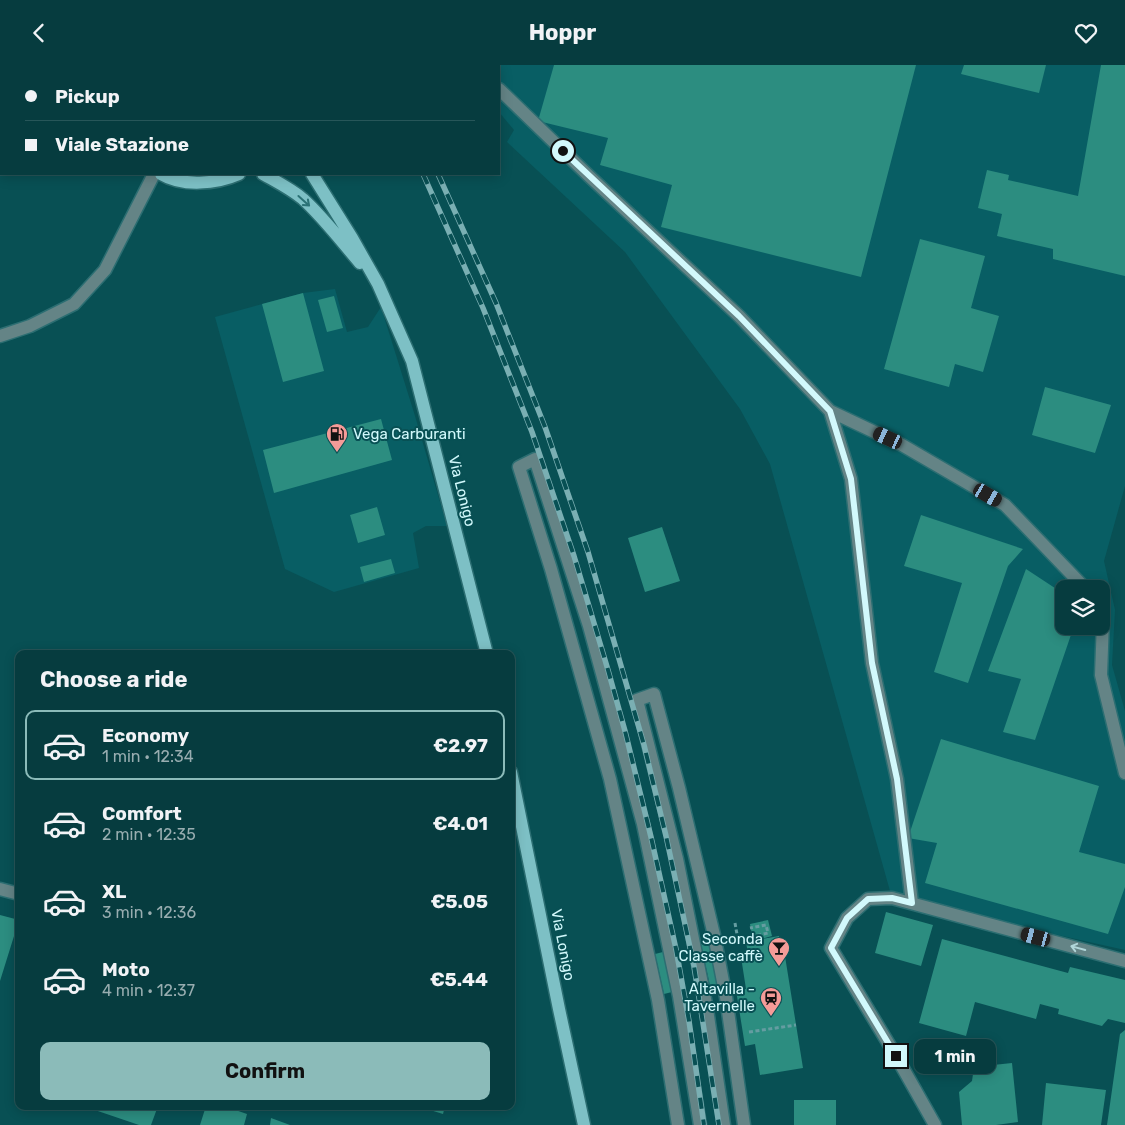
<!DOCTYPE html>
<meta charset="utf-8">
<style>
:root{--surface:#063c3f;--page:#14474a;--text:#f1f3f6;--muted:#98adb0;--line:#275659;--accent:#8bbbb9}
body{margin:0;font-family:Rubik,sans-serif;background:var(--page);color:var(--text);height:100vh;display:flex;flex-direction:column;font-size:19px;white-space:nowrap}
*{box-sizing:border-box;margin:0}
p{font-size:16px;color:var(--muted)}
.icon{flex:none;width:28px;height:28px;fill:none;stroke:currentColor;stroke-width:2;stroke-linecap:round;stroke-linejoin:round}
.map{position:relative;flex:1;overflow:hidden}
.details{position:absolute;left:15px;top:585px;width:500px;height:460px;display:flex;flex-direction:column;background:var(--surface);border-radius:10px;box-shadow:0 2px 12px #0003,0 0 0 1px var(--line)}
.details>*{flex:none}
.banner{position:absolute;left:0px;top:0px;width:500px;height:110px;box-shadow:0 2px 12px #0003,0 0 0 1px var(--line);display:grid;align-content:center;height:110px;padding:0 25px;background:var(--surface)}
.tools{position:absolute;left:1055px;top:515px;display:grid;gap:10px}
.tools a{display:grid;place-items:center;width:55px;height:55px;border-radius:10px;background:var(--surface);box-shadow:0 2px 12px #0003,0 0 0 1px var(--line);font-size:25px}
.end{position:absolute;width:22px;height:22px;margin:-11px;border:6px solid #d2f9fc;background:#111;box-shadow:0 0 0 2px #111}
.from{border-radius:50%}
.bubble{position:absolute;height:35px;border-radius:10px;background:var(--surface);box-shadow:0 2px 12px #0003,0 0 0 1px var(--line);font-size:16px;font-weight:700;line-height:35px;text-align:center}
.car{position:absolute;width:15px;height:30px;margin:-15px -8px;border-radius:6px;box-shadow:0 0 4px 1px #0007;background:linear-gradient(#222 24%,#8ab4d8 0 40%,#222 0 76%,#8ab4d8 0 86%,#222 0)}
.banner b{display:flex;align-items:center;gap:18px;height:48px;font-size:19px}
.banner b+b{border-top:1px solid var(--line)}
.banner i{width:12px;height:12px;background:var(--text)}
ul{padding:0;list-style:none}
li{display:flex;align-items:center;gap:15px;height:70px;margin:0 10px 8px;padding:0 15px;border:2px solid transparent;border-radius:10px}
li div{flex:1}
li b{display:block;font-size:19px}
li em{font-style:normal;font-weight:700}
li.current{border-color:var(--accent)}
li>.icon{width:45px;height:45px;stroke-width:1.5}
h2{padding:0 25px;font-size:22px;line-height:60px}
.primary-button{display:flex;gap:10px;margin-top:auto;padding:10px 25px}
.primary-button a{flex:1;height:58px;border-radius:10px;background:var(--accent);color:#111;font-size:20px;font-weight:700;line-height:58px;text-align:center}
header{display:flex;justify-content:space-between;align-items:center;height:65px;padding:0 25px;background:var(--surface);font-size:22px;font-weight:700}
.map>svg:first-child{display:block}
.built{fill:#085e64;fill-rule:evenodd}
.building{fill:#2c8d80}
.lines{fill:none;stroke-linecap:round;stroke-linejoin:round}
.minor-casing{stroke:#2c6e72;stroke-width:15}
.major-casing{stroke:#2c6e72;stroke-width:15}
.path{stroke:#659da1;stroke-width:3;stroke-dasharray:4 2.5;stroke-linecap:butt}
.minor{stroke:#648486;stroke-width:12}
.major{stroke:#7dc0c5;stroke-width:12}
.rail-casing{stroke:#7aafb3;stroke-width:5.5}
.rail{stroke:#085054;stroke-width:4;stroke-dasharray:11;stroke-linecap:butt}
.oneway{stroke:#2b7276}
.oneway2{stroke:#b1d6d9}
.route{stroke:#d2f9fc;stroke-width:6}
.labels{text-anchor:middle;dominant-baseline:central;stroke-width:4;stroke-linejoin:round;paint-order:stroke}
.poi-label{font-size:15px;fill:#d2f9fc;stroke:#085054;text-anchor:end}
.street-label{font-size:15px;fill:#d2f9fc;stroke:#085054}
</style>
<header><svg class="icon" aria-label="back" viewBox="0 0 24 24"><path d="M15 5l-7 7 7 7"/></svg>Hoppr<svg class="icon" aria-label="heart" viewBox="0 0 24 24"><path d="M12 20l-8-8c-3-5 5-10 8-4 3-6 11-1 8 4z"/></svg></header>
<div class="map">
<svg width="1125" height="1060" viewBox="0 0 1125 1060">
<rect width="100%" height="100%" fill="#085054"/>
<path class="built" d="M456 0H1125V421L1104 496 1115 545 1112 600 1125 646V885L892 833 770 399 740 344 625 187 507 77 514 65 499 47V1H457ZM1064 524H1101V561H1064Z
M335 224 347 267 368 262 381 242 415 351 447 461H426L413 468 419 503 334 527 285 504 215 252 303 228Z"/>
<path class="building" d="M554 0H916L861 212 661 162 672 120 600 100 608 73 538 56Z
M964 0H1046L1039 28 961 9Z
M1101 0H1125V211L1053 194V184L997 171 1002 149 978 143 987 105 1009 110 1008 115 1078 131Z
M920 174 985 191 971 243 999 251 983 307 955 299 949 322 884 304Z
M303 228 324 306 283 317 262 239Z
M334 231 343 263 327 267 318 235Z
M1045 322 1111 340 1095 388 1032 370Z
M381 354 392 395 274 428 263 385Z
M377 442 385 470 358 478 350 450Z
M921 450 1023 484 1008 501 968 618 934 607 962 518 904 501Z
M662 462 680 516 645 527 628 473Z
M391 494 395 508 364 517 360 502Z
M1026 504 1064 529V561H1074L1035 675 1003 667 1021 614 988 606Z
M941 674 1099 721 1079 787 1125 799V822L1108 869 925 818 937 778 908 773Z
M886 847 933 860 921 901 875 888Z
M0 850 19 855 0 916Z
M768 855 772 871 757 875 779 871 781 885H784L803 1003 760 1010 755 979 745 981 736 925 746 924 741 892 748 890 746 876 753 875 750 859Z
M942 874 1068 908 1070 902 1125 915V958L1108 954 1102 961 1058 949 1059 944 1040 939 1036 954 975 937 966 971 919 958Z
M710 877 718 919 710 921 701 879Z
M663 887 672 927 664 929 655 889Z
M1125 965V1060H1107L1120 969Z
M1012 998 1018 1057 996 1060H962L959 1027 972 1016 974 1002Z
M1046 1018 1106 1025 1101 1060H1042Z
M794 1035H836V1060H794Z
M158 1041 151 1060H139L86 1042Z
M206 1041H224L247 1049 244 1060H200Z
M417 1041H445L443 1049Z
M271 1053 290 1060H270Z"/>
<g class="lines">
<g class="minor-casing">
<path id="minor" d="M479 0 480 1
M499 24 589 111 739 251 830 346 851 414 872 598 897 714 912 838
M0 271 30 261 74 239 105 205 154 109
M830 346 902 380 1005 440 1080 518 1084 524
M1101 553 1103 556 1101 610 1125 708
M0 824 19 829
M678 1060 658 935 610 714 551 504 519 402 535 394 589 561 643 759 679 931 700 1060
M724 1060 707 944 677 794 637 635 654 629 679 723 714 870 726 932 744 1060
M935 1060 896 991 831 883 847 853 868 834 892 833 1125 896"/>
</g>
<g class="major-casing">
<path id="major" d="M249 0 250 1
M104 1 105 0
M161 109C183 122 216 119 239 109
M263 109C277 117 291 124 303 134 323 152 342 177 360 198
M312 109 352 173 378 219 412 296 487 589
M511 707 559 944 584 1060"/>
</g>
<path class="path" d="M735 858 738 875
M734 878V876L768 868 766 860 750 863
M749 967 796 960"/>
<use href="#minor" class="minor"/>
<use href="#major" class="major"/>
<g class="rail-casing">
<path id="rail" d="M369 0 370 1
M384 0 385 1
M423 109 483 243 532 367 574 491 608 605 625 666 651 772 676 884 689 956 704 1060
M438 109 496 238 545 362 588 487 644 680 666 771 694 901 719 1060"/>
</g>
<use href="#rail" class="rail"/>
</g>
<defs><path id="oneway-shaft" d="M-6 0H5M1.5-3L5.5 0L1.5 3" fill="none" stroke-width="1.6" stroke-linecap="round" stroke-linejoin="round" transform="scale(1.25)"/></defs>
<use class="oneway" href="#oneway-shaft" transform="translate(304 136) rotate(42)"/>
<use class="oneway2" href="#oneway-shaft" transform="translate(1078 883) rotate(-165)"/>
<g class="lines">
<path class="route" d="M563 86 739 251 830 346 851 414 872 598 897 714 912 838 892 833 868 834 847 853 831 883 896 991"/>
</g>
<defs>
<g id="fuel-pin" transform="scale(1.125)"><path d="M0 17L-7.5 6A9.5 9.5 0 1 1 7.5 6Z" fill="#f59b98" stroke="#085054"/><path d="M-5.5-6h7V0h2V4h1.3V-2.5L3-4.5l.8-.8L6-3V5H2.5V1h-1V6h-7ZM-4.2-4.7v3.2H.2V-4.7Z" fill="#111"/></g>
<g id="bar-pin" transform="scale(1.125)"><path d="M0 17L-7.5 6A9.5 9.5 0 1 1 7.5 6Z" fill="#f59b98" stroke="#085054"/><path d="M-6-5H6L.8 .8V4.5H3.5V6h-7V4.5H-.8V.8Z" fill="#111"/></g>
<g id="station-pin" transform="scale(1.125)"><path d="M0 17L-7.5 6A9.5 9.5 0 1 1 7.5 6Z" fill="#f59b98" stroke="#085054"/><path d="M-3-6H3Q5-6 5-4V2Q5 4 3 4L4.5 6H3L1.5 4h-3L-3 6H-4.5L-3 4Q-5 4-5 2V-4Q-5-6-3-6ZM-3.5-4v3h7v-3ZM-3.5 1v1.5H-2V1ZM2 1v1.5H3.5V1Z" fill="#111"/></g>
</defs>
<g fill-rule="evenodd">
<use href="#fuel-pin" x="337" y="369"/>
<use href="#bar-pin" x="779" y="883"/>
<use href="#station-pin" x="771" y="933"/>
</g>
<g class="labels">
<g class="poi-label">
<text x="353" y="369" text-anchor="start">Vega Carburanti</text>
<text x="763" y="874">Seconda<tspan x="763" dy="17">Classe caffè</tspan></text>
<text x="755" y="924">Altavilla -<tspan x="755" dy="17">Tavernelle</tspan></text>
</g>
<g class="street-label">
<text transform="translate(462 426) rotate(76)">Via Lonigo</text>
<text transform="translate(563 880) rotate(79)">Via Lonigo</text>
</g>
</g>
</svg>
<div class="tools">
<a><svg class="icon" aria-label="layers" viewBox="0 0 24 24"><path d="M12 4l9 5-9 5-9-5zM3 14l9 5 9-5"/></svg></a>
</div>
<i class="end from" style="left:563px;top:86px"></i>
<i class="end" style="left:896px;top:991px"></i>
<div class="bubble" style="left:914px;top:974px;width:82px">1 min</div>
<i class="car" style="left:888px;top:373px;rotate:295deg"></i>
<i class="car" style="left:988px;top:430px;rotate:120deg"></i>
<i class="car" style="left:1036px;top:872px;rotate:285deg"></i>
<div class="banner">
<b><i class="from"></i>Pickup</b>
<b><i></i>Viale Stazione</b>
</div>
<section class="details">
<h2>Choose a ride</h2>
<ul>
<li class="current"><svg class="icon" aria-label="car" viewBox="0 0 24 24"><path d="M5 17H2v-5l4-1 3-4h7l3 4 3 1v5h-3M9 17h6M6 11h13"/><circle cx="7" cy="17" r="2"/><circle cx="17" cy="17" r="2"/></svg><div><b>Economy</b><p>1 min · 12:34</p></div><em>€2.97</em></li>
<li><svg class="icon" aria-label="car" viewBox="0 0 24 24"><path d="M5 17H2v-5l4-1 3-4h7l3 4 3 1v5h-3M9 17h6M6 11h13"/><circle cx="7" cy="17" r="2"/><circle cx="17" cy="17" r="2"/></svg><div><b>Comfort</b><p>2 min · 12:35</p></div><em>€4.01</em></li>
<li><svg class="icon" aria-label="car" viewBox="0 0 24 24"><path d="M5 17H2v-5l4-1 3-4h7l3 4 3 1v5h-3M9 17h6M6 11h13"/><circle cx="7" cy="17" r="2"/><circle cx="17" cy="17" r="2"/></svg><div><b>XL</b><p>3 min · 12:36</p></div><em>€5.05</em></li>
<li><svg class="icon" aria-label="car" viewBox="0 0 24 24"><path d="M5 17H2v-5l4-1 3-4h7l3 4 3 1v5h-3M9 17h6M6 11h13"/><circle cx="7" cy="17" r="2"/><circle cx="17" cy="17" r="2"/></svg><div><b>Moto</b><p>4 min · 12:37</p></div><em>€5.44</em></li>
</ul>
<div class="primary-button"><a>Confirm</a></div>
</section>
</div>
